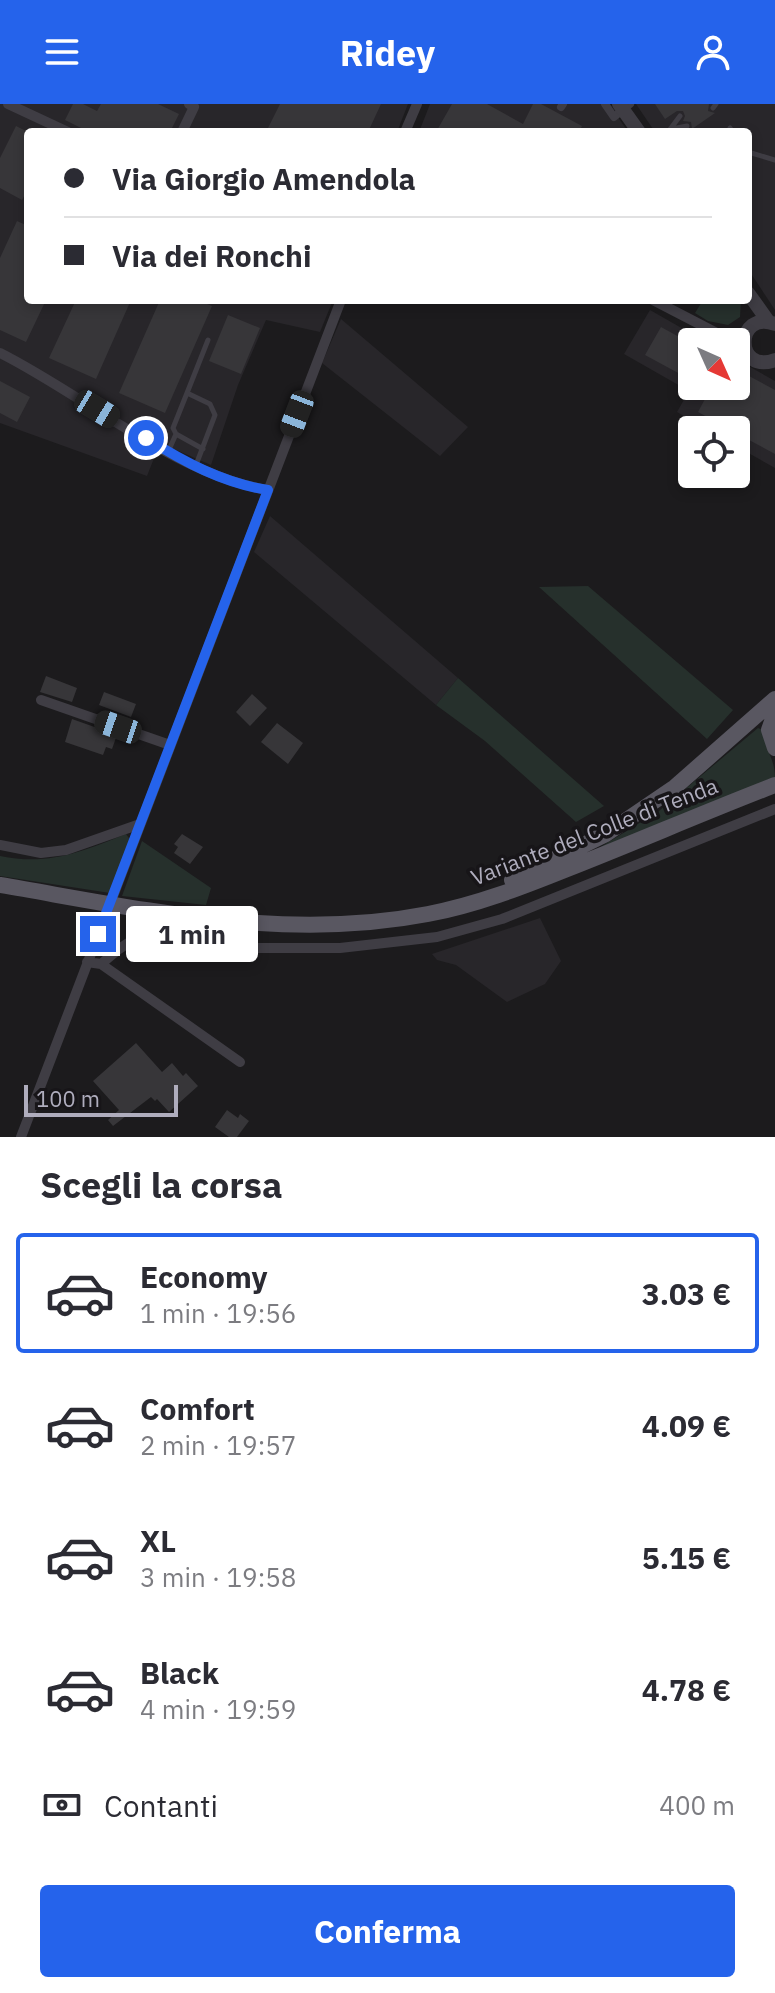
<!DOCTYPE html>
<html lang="it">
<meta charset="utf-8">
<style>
:root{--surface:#fff;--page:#f2f2f3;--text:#2b2b33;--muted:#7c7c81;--line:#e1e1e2;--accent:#2563eb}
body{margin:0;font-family:"IBM Plex Sans",sans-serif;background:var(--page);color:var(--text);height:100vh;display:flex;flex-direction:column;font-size:30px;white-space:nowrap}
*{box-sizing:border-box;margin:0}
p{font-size:26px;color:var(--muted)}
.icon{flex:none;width:44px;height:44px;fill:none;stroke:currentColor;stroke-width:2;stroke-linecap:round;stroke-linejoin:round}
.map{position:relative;height:1033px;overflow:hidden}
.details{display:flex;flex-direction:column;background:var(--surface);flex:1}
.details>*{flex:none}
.guide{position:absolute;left:24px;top:24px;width:728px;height:176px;border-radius:8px;box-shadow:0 4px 12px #0003;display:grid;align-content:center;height:176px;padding:0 40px;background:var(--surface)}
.needle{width:52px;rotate:135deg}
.controls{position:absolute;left:678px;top:224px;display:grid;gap:16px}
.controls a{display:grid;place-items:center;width:72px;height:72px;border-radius:8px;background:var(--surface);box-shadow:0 4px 12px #0003;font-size:40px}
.scale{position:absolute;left:24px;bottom:20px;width:154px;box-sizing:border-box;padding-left:8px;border:4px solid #afadbd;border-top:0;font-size:22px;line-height:28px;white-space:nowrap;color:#afadbd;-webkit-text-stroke:6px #171518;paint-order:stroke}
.end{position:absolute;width:36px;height:36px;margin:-18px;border:10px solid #2563eb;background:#fff;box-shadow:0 0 0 4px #fff}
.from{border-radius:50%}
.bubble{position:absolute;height:56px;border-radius:8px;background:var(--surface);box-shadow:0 4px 12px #0003;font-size:26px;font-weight:700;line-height:56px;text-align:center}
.car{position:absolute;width:24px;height:48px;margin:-24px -12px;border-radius:10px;box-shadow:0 0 6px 2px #0007;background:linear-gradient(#222 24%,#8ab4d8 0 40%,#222 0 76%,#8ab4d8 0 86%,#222 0)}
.guide b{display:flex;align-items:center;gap:28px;height:76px;font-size:30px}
.guide b+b{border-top:2px solid var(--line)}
.guide i{width:20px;height:20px;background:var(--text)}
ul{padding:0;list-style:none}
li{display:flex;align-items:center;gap:24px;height:120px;margin:0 16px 12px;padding:0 24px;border:4px solid transparent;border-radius:8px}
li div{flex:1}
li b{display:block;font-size:30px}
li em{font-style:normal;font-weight:700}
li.current{border-color:var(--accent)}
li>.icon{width:72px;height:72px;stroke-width:1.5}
h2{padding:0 40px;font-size:36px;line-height:96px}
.pay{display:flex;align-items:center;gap:20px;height:88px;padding:0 40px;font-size:30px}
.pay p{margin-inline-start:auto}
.action{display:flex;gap:16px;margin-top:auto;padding:16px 40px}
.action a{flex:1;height:92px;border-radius:8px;background:var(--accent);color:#fff;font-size:32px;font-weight:700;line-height:92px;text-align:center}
header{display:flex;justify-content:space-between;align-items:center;height:104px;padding:0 40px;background:var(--accent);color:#fff;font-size:36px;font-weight:700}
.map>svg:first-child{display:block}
.built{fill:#28262a}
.green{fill:#26302c}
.building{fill:#373639}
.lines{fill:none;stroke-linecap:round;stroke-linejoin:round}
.service{stroke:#3f3d44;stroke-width:5}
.pedestrian{stroke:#3f3d44;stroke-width:8}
.minor{stroke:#3f3d44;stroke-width:10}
.tertiary{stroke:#3f3d44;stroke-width:14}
.primary{stroke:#595761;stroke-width:16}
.route{stroke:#2563eb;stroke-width:10}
.labels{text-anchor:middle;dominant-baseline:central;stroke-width:7;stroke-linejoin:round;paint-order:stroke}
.street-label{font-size:22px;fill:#afadbd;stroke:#171518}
</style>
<header><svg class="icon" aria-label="menu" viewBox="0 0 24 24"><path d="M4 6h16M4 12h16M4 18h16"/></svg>Ridey<svg class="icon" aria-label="person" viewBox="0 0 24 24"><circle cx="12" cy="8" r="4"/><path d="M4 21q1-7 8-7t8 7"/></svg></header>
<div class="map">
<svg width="775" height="1033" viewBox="0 0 775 1033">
<rect width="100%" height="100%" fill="#1c1b1d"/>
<path class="built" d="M0 0H408L397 28H28V196H333L320 228 266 216 238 281 211 361 160 339 147 372 0 319Z
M430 0H609L628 28H419Z
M636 0H775V206L748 165V28H655Z
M650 206 706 238H692V282H736V255L775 277V364L736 342V326H709L677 308 689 287 624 250Z
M341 215 468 323 440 352 322 259Z
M270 412 458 574 436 601 254 448Z
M540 814 561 857 545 880 507 898 456 861 437 856 432 850Z"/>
<path class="green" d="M703 196H741L740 213 728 221 708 217 695 209Z
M588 482 733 606 707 635 539 483Z
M458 574 604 702 576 718 485 637 436 601Z
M758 624 763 626C765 647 775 654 775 674L594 747 659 707Z
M126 730 131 737 110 789 0 772V752C48 762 82 748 126 730Z
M142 737 211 784 206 801 122 792Z"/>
<path class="building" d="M73 0H83L97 7 101 0H158L179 10 170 28H89L65 16Z
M280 0H381L368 28H266Z
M452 0H487L523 20 533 0H541L582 22 579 28H436Z
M655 0H709L708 7 715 9 692 25 691 18 683 17 685 12 683 7H677L665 15Z
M16 22 28 28V85L22 96 0 84V54Z
M17 117 28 122V196H46L26 238 0 226V154Z
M76 196H131L96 275 49 254Z
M160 196H197L212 202 165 309 119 289Z
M228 211 260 224 241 270 209 257Z
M661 223 692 240V248L680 270 645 251Z
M736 265 775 286V350L736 329V326H731L698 308 712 282H736Z
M0 277 30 293 17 318 0 309Z
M46 572 77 584 72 598 40 588Z
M104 588 136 600 131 613 99 601Z
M252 590 267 604 250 622 236 608Z
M72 615 117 631 112 645 106 643 103 651 65 638Z
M277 619 303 639 288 660 261 638Z
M182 730 203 743 190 760 174 749 178 743 174 740Z
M136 939 162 968 172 959 183 972 186 969 198 982 169 1008 157 995 155 997 151 993 113 1022 108 1016 119 1006 93 977Z
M227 1006 238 1014 240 1010 249 1017 237 1033H229L215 1023Z"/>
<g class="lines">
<path class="service" d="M713 4 716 0
M730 24 733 28
M672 25 687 22
M668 28 680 12
M748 48 775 56
M187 289 208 236
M176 330 203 345
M168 348 176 330 173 324 187 289 210 300 215 311 196 361"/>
<path class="pedestrian" d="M605 0 614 13 630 0
M561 3 563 0"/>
<path class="minor" d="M8 0 68 28
M182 28 194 3 189 0
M405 28 417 0
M653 196 734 238
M0 249C84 291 176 371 268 386
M41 596 170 641
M0 741 41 749 66 746 140 720
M87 858 101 860 119 845 139 832 237 844H340L437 833 502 815 775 705
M101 860 240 958
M21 1033 341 196"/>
<path class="tertiary" d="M619 0 639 28
M748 189 768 217
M775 220C735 205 734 271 775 256"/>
<path class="primary" d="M775 609 769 626 775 644
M512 776 606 730 675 683 775 595
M0 781C142 805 284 838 428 810 476 801 522 783 567 765 636 738 705 708 775 681"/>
</g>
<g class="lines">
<path class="route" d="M98 830 268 386C223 379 184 358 146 334"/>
</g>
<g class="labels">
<g class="street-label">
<text transform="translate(594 727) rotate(-21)">Variante del Colle di Tenda</text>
</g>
</g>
</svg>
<div class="controls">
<a><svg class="needle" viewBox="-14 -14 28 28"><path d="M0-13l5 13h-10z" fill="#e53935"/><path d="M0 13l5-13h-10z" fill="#7c7c81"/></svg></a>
<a><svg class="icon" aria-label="locate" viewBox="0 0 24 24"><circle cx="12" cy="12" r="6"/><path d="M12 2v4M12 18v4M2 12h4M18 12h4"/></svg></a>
</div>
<div class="scale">100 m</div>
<i class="end from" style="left:146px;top:334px"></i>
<i class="end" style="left:98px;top:830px"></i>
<div class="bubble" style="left:126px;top:802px;width:132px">1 min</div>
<i class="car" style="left:97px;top:305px;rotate:121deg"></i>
<i class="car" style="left:297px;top:310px;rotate:201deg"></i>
<i class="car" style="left:118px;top:623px;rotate:289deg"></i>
<div class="guide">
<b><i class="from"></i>Via Giorgio Amendola</b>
<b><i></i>Via dei Ronchi</b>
</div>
</div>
<section class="details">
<h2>Scegli la corsa</h2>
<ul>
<li class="current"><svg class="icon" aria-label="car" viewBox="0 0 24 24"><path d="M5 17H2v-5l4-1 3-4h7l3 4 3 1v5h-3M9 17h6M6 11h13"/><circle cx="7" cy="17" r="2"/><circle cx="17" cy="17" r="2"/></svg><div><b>Economy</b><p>1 min · 19:56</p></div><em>3.03 €</em></li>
<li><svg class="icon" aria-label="car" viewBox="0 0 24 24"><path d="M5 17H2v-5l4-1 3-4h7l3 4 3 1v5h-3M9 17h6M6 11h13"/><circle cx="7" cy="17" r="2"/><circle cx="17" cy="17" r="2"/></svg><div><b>Comfort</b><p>2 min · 19:57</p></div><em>4.09 €</em></li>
<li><svg class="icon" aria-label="car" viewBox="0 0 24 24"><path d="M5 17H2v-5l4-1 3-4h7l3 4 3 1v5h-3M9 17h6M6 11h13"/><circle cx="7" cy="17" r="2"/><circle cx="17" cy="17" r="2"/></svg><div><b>XL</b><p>3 min · 19:58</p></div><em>5.15 €</em></li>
<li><svg class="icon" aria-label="car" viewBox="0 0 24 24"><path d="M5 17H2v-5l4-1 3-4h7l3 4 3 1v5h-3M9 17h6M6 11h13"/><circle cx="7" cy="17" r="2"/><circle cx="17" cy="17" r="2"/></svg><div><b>Black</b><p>4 min · 19:59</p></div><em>4.78 €</em></li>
</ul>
<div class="pay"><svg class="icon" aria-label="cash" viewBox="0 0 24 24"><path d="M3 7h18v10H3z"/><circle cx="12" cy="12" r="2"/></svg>Contanti<p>400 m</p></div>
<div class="action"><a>Conferma</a></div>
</section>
